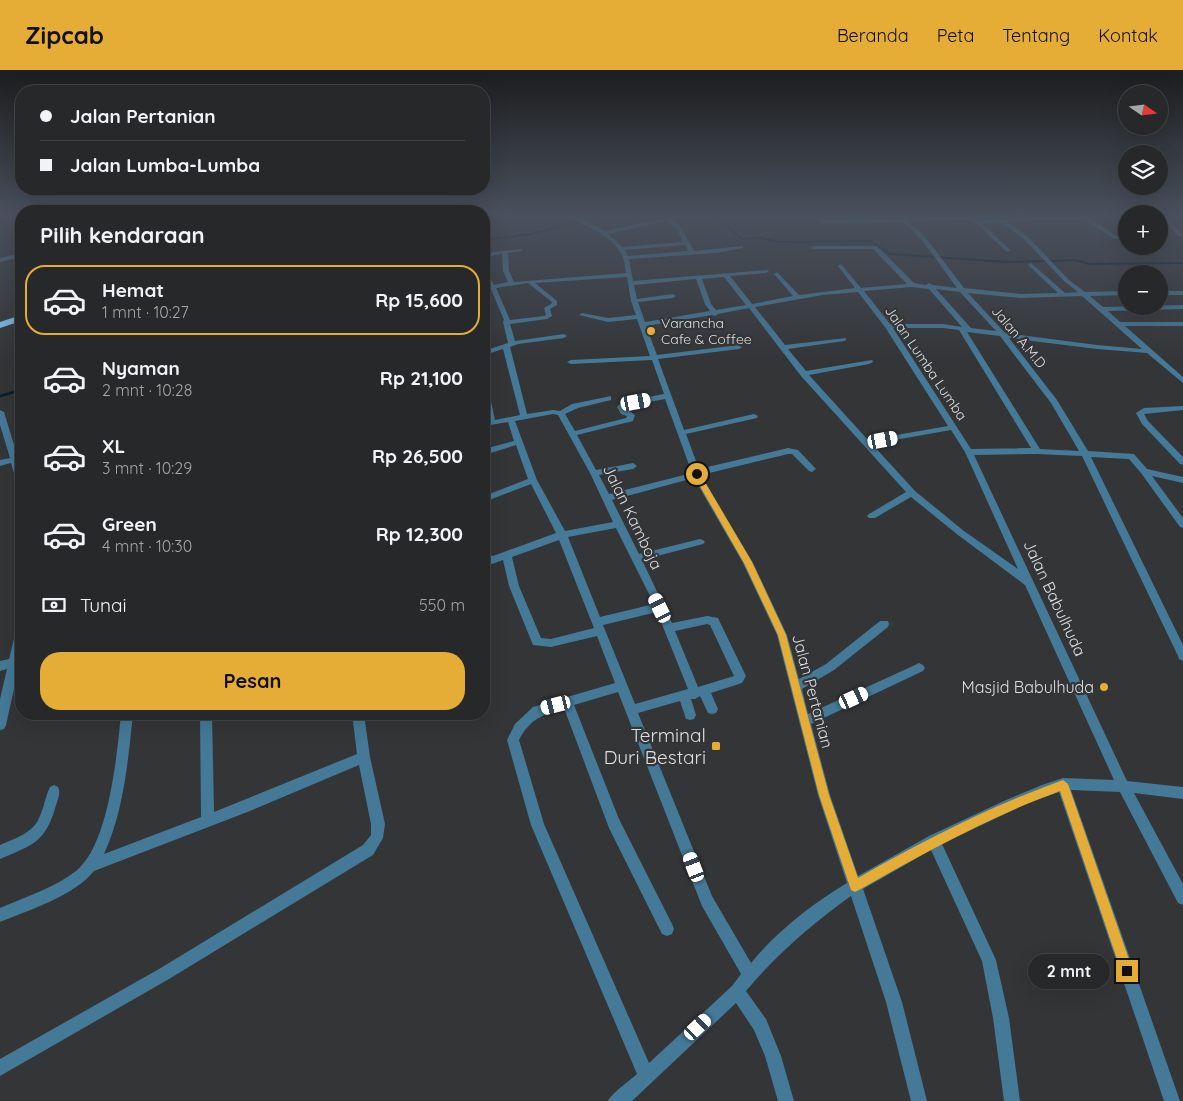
<!DOCTYPE html>
<html lang="id">
<meta charset="utf-8">
<style>
:root{--surface:#262829;--page:#323435;--text:#f1f3f6;--muted:#a4a6a8;--line:#424446;--accent:#e5ad35}
body{margin:0;font-family:Quicksand,sans-serif;background:var(--page);color:var(--text);height:100vh;display:flex;flex-direction:column;font-size:19px;white-space:nowrap}
*{box-sizing:border-box;margin:0}
p{font-size:16px;color:var(--muted)}
.icon{flex:none;width:28px;height:28px;fill:none;stroke:currentColor;stroke-width:2;stroke-linecap:round;stroke-linejoin:round}
.map{position:relative;flex:1;overflow:hidden}
.drawer{position:absolute;left:15px;top:135px;width:475px;height:515px;display:flex;flex-direction:column;background:var(--surface);border-radius:20px;box-shadow:0 5px 20px #0002,0 0 0 1px var(--line)}
.drawer>*{flex:none}
.hud{position:absolute;left:15px;top:15px;width:475px;height:110px;border-radius:20px;box-shadow:0 5px 20px #0002,0 0 0 1px var(--line);display:grid;align-content:center;height:110px;padding:0 25px;background:var(--surface)}
.needle{width:32px;rotate:104deg}
.buttons{position:absolute;left:1118px;top:15px;display:grid;gap:10px}
.buttons a{display:grid;place-items:center;width:50px;height:50px;border-radius:50%;background:var(--surface);box-shadow:0 5px 20px #0002,0 0 0 1px var(--line);font-size:25px}
.end{position:absolute;width:22px;height:22px;margin:-11px;border:6px solid #e5ad35;background:#111;box-shadow:0 0 0 2px #111}
.from{border-radius:50%}
.bubble{position:absolute;height:35px;border-radius:18px;background:var(--surface);box-shadow:0 5px 20px #0002,0 0 0 1px var(--line);font-size:16px;font-weight:700;line-height:35px;text-align:center}
.car{position:absolute;width:15px;height:30px;margin:-15px -8px;border-radius:6px;box-shadow:0 0 4px 1px #0007;background:linear-gradient(#fff 24%,#345 0 40%,#fff 0 76%,#345 0 86%,#fff 0)}
.hud b{display:flex;align-items:center;gap:18px;height:48px;font-size:19px}
.hud b+b{border-top:1px solid var(--line)}
.hud i{width:12px;height:12px;background:var(--text)}
ul{padding:0;list-style:none}
li{display:flex;align-items:center;gap:15px;height:70px;margin:0 10px 8px;padding:0 15px;border:2px solid transparent;border-radius:20px}
li div{flex:1}
li b{display:block;font-size:19px}
li em{font-style:normal;font-weight:700}
li.active{border-color:var(--accent)}
li>.icon{width:45px;height:45px;stroke-width:1.5}
h2{padding:0 25px;font-size:22px;line-height:60px}
.pay{display:flex;align-items:center;gap:12px;height:55px;padding:0 25px;font-size:19px}
.pay p{margin-inline-start:auto}
.primary-button{display:flex;gap:10px;margin-top:auto;padding:10px 25px}
.primary-button a{flex:1;height:58px;border-radius:20px;background:var(--accent);color:#111;font-size:20px;font-weight:700;line-height:58px;text-align:center}
header{display:flex;align-items:center;gap:30px;box-sizing:border-box;height:70px;padding:0 25px;background:var(--accent);color:#111}
header strong{font-size:24px}
nav{display:flex;gap:28px;margin-inline-start:auto;font-size:18px}
.map>svg:first-child{display:block}
.lines{fill:none;stroke-linecap:round;stroke-linejoin:round}
.stream-far1{stroke:#05212f;stroke-width:2}
.stream{stroke:#05212f;stroke-width:2.5}
.minor{fill:#447997;fill-rule:evenodd}
.highway{fill:#83d0fd;fill-rule:evenodd}
.route{fill:#e5ad35}
.poi-dot{fill:#e5ad35;stroke:#333537;stroke-width:2}
.labels{text-anchor:middle;dominant-baseline:central;stroke-width:4.5;stroke-linejoin:round;paint-order:stroke}
.far-poi-label{font-size:14px;fill:#dddfe0;stroke:#333537;text-anchor:start}
.far-street-label{font-size:14px;fill:#dddfe0;stroke:#333537}
.street-label{font-size:16px;fill:#dddfe0;stroke:#333537}
.poi-label{font-size:16px;fill:#dddfe0;stroke:#333537;text-anchor:end}
.near-poi-label{font-size:19px;fill:#dddfe0;stroke:#333537;text-anchor:end}
</style>
<header>
<strong>Zipcab</strong>
<nav><a>Beranda</a><a>Peta</a><a>Tentang</a><a>Kontak</a></nav>
</header>
<div class="map">
<svg width="1183" height="1031" viewBox="0 0 1183 1031">
<rect width="100%" height="100%" fill="#333537"/>
<g class="lines">
<path class="stream-far1" d="M716 146 742 169 760 168 779 172 870 171 890 184 1007 192 1076 190 1089 194 1183 193
M484 170 531 164 601 146"/>
<path class="stream" d="M0 326 21 320"/>
<path class="minor" d="M568 146H575L605 161 668 147 681 157 694 181 743 176V178L716 183 629 189 633 211 768 200 769 201 766 203 730 206 752 234 793 226 774 204 777 202 799 225 855 218 838 196 841 194 861 218 907 214 873 179H812V177L814 176H877L914 213 926 215 929 213 933 215 957 218 922 170 903 152 829 154 820 152 814 146C820 146 823 150 829 150L970 146 980 151 1037 146H1087L1118 167V169H1114L1085 150H1037L1008 152 1027 166 1069 210 1085 222 1126 221V225L1090 226 1103 237 1183 235V239L1108 241 1120 252H1183V256H1125L1183 307V313L1147 283 1097 279 1009 268 1057 330 1088 381 1134 384 1147 399 1183 407V413L1152 406 1183 448V458L1180 457 1141 403 1129 389 1091 387 1183 575V591L1179 589 1178 586 1082 386 1037 384 974 385 1127 711 1183 717V729L1134 723 1183 814V835L1178 833 1120 722 1071 720 1180 1031H1164L1059 722 1026 734 942 774 996 890 1009 948 1020 1031H1004L993 948 982 891 931 780 863 819 902 932 927 1031H911L886 932 851 826C812 854 777 884 746 921L766 949 781 986 794 1031H778L765 986 754 960 736 933 632 1031H608C611 1024 629 1011 637 1004L531 755 507 670 515 654 533 637 615 613 597 566 551 577 533 575 509 516 503 490 492 494 484 490V483L493 486 556 463 531 414 484 432V426L528 409 516 375 484 385V379L514 371 508 352 484 356V352L488 351 484 334V316L488 318 495 350 520 345 503 279 484 285V281L508 273 503 252 504 250 491 219 484 220V216L489 215 484 207V201L486 202 494 215 508 212 503 201 502 184 484 187V183L522 179V181L508 183 509 201 514 212 626 203C625 199 625 193 623 188 615 165 586 158 568 146ZM969 150 977 154 1007 182 1010 180 1009 179 983 154 1002 153 1023 168 1065 212 1078 222 1065 223 1031 193 1028 195 1029 196 1058 223 1020 224 964 218 926 168 908 151ZM667 151 677 159 683 172 622 177 608 164ZM685 175 688 181 628 186 625 180ZM627 207 631 231 636 245 608 248 582 243 579 245 608 252 637 249 650 286 571 290 567 292 571 294 652 290 664 324 622 332 617 337 621 344 627 346 626 348 575 361 565 344 578 338 611 330V326L572 334 560 341 553 340 527 344 510 277 518 274 564 268 567 266 564 264 515 271 510 254 547 249 552 246 550 239 557 235V231L535 213ZM724 207 746 235 716 240 711 234 702 209ZM696 209 705 234 710 241 645 252 638 232 673 228 676 226 673 224 637 229 634 215ZM528 213 552 232 551 234 544 238 546 245 544 246 510 250 496 218ZM912 217 929 219 962 257 943 254H890L864 221ZM936 219 960 222 996 261 971 258ZM858 222 885 257 948 356 868 370 809 305 869 294 873 292 872 290 806 301 788 279 844 271 846 270V268L785 275 755 237 823 225ZM968 223 1020 228 1082 226 1142 279 1097 275 1005 263ZM749 238 801 306 906 422 869 444 867 446 869 448H875L911 427 958 465 1025 515 1114 710 1063 708 1042 715 1006 730 929 766 858 806 830 725 811 654 923 601 925 598 923 595 919 593 915 595 808 644 802 619 834 600 888 557 889 554 888 551H880L826 594 799 609 787 565 753 493 701 405 788 384H792L809 401 812 402 816 399 798 380 788 378 699 399 686 364 757 348 758 346 754 344 684 360 658 289 739 279 742 277 739 275 657 285 646 256 712 245 715 246 718 244ZM893 258H943L959 260 1031 378 971 379ZM967 262 1000 266 1051 333 1079 381 1040 379ZM665 329 692 403 609 424 599 405 633 399 637 396 633 393 596 400 577 365 633 351 635 345 625 338 627 336ZM553 344 558 345 590 403 613 452 565 461 537 410 515 351ZM951 360 965 382 1018 499 964 461 915 421 872 374ZM694 408 743 493 777 565 818 725 847 813C812 834 777 861 751 893L712 826 638 643 680 631 686 649 690 650 694 649 696 645 691 629H695L700 626 708 643 712 644 716 643 718 639 711 623 742 613 746 606 718 548 707 546 672 553 642 490 703 474 705 472 703 470 700 469 639 484 612 430ZM616 458 654 534 600 547 568 467ZM559 470 594 558 551 569 541 568 519 516 512 487ZM657 542 688 619 635 634 603 555ZM707 554 710 555 734 606 698 617 675 561ZM618 622 702 836 741 904 732 916 649 993 544 754 519 670C530 649 542 645 564 638L609 758 662 864 667 866 672 864 674 859 672 854 619 749 574 635Z
M1160 146H1165L1182 164V166H1178Z
M21 183V187L0 192V188Z
M1159 221H1183V225H1159Z
M1183 336V340L1144 344 1148 351 1183 387V395L1180 394 1142 354 1136 343 1144 338Z
M0 340 4 342 21 398V410C14 408 13 399 11 393L0 396V390L10 388 0 355Z
M21 557 20 592 6 655 4 659 0 660V629L7 599 0 601V591L9 589 16 561 17 558Z
M121 644H133C128 690 124 741 104 784L201 747 200 644H212L214 742 357 684 352 644H364L370 687 385 754 383 768 373 785 169 909 0 1006V989L159 899 363 775 371 765V754L359 695 250 741 94 801C74 826 29 840 0 852V838C25 827 54 818 76 801 109 775 117 684 121 644Z
M54 715 58 717C61 723 58 729 56 735 46 772 33 775 0 789V775C14 769 33 763 39 748 44 738 45 727 50 717Z"/>
<path class="highway" d="M21 245V251L0 258V252Z"/>
</g>
<linearGradient id="sky" x2="0" y2="1"><stop stop-color="#1c1d1e"/><stop offset="0.5" stop-color="#4a515e"/><stop offset="1" stop-color="#4a515e" stop-opacity="0"/></linearGradient>
<rect width="1183" height="291" fill="url(#sky)"/>
<path class="route" d="M694 402H699L752 492 786 565 829 725 858 808C924 770 991 736 1063 710L1068 714 1133 901 1131 905 1127 907 1123 905 1121 901 1060 721C989 747 924 783 859 820L855 822 851 820 819 725 778 565 744 493 693 404Z"/>
<g class="poi-dot">
<circle cx="651" cy="261" r="5"/>
<circle cx="1104" cy="617" r="5"/>
<rect x="711" y="671" width="10" height="10" rx="2.5"/>
</g>
<g class="labels">
<g class="far-poi-label">
<text x="661" y="253">Varancha<tspan x="661" dy="16">Cafe &amp; Coffee</tspan></text>
</g>
<g class="far-street-label">
<text transform="translate(1019 267) rotate(50)">Jalan A.M.D</text>
<text transform="translate(926 293) rotate(56)">Jalan Lumba Lumba</text>
</g>
<g class="street-label">
<text transform="translate(633 447) rotate(64)">Jalan Kamboja</text>
<text transform="translate(1055 528) rotate(65)">Jalan Babulhuda</text>
<text transform="translate(813 621) rotate(75)">Jalan Pertanian</text>
</g>
<g class="poi-label">
<text x="1094" y="617">Masjid Babulhuda</text>
</g>
<g class="near-poi-label">
<text x="706" y="665">Terminal<tspan x="706" dy="22">Duri Bestari</tspan></text>
</g>
</g>
</svg>
<div class="buttons">
<a><svg class="needle" viewBox="-14 -14 28 28"><path d="M0-13l5 13h-10z" fill="#e53935"/><path d="M0 13l5-13h-10z" fill="#a4a6a8"/></svg></a>
<a><svg class="icon" aria-label="layers" viewBox="0 0 24 24"><path d="M12 4l9 5-9 5-9-5zM3 14l9 5 9-5"/></svg></a>
<a>+</a>
<a>−</a>
</div>
<i class="end from" style="left:697px;top:404px"></i>
<i class="end" style="left:1127px;top:901px"></i>
<div class="bubble" style="left:1028px;top:884px;width:82px">2 mnt</div>
<i class="car" style="left:636px;top:332px;rotate:80deg"></i>
<i class="car" style="left:883px;top:370px;rotate:80deg"></i>
<i class="car" style="left:660px;top:538px;rotate:334deg"></i>
<i class="car" style="left:854px;top:628px;rotate:65deg"></i>
<i class="car" style="left:556px;top:635px;rotate:256deg"></i>
<i class="car" style="left:694px;top:797px;rotate:339deg"></i>
<i class="car" style="left:698px;top:957px;rotate:47deg"></i>
<div class="hud">
<b><i class="from"></i>Jalan Pertanian</b>
<b><i></i>Jalan Lumba-Lumba</b>
</div>
<section class="drawer">
<h2>Pilih kendaraan</h2>
<ul>
<li class="active"><svg class="icon" aria-label="car" viewBox="0 0 24 24"><path d="M5 17H2v-5l4-1 3-4h7l3 4 3 1v5h-3M9 17h6M6 11h13"/><circle cx="7" cy="17" r="2"/><circle cx="17" cy="17" r="2"/></svg><div><b>Hemat</b><p>1 mnt · 10:27</p></div><em>Rp 15,600</em></li>
<li><svg class="icon" aria-label="car" viewBox="0 0 24 24"><path d="M5 17H2v-5l4-1 3-4h7l3 4 3 1v5h-3M9 17h6M6 11h13"/><circle cx="7" cy="17" r="2"/><circle cx="17" cy="17" r="2"/></svg><div><b>Nyaman</b><p>2 mnt · 10:28</p></div><em>Rp 21,100</em></li>
<li><svg class="icon" aria-label="car" viewBox="0 0 24 24"><path d="M5 17H2v-5l4-1 3-4h7l3 4 3 1v5h-3M9 17h6M6 11h13"/><circle cx="7" cy="17" r="2"/><circle cx="17" cy="17" r="2"/></svg><div><b>XL</b><p>3 mnt · 10:29</p></div><em>Rp 26,500</em></li>
<li><svg class="icon" aria-label="car" viewBox="0 0 24 24"><path d="M5 17H2v-5l4-1 3-4h7l3 4 3 1v5h-3M9 17h6M6 11h13"/><circle cx="7" cy="17" r="2"/><circle cx="17" cy="17" r="2"/></svg><div><b>Green</b><p>4 mnt · 10:30</p></div><em>Rp 12,300</em></li>
</ul>
<div class="pay"><svg class="icon" aria-label="cash" viewBox="0 0 24 24"><path d="M3 7h18v10H3z"/><circle cx="12" cy="12" r="2"/></svg>Tunai<p>550 m</p></div>
<div class="primary-button"><a>Pesan</a></div>
</section>
</div>
